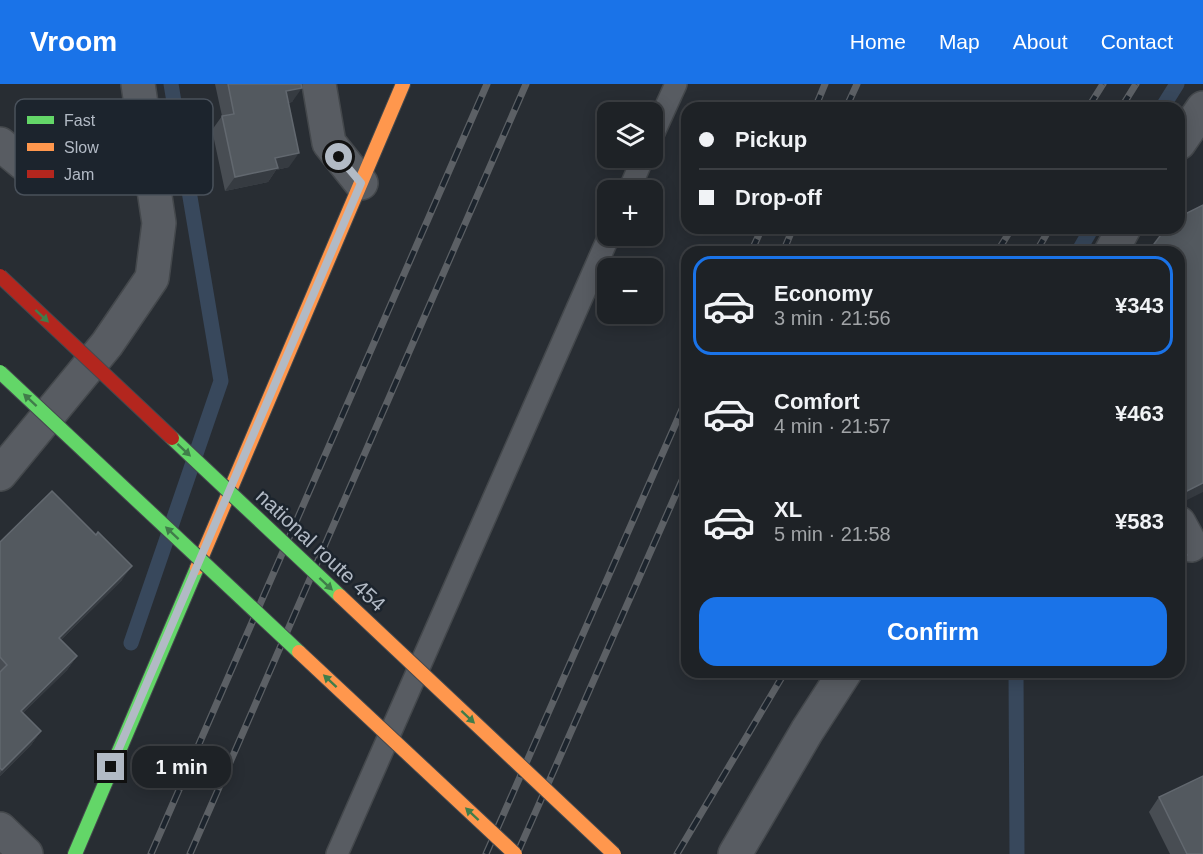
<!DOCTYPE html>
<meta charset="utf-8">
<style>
:root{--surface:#1e2226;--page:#2b2f32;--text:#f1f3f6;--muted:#a1a4a7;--line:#3c3f43;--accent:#1a73e8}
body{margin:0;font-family:Helvetica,sans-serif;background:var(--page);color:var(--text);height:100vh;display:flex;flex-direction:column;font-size:22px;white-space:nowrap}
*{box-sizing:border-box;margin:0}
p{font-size:20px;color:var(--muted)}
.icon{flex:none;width:33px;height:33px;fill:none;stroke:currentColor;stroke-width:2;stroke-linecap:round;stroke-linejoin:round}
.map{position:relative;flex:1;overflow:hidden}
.details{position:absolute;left:681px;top:162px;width:504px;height:432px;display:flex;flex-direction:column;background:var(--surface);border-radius:18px;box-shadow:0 3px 15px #0003,0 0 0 2px var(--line)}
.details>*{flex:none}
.hud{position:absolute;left:681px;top:18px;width:504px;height:132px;border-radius:18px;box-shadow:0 3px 15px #0003,0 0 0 2px var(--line);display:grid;align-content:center;height:132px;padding:0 18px;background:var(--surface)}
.controls{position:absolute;left:597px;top:18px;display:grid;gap:12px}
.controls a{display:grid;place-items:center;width:66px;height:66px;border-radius:12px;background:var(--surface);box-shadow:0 3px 15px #0003,0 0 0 2px var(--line);font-size:30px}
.end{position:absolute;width:27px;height:27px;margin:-14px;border:8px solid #b2bac5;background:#111;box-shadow:0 0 0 3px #111}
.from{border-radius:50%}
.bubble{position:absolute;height:42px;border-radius:18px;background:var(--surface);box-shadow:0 3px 15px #0003,0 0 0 2px var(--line);font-size:20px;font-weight:800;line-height:42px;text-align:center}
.hud b{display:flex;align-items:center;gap:21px;height:57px;font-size:22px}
.hud b+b{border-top:2px solid var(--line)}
.hud i{width:15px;height:15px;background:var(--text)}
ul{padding:10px 0 0;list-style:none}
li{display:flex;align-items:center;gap:18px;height:99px;margin:0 12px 9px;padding:0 6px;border:3px solid transparent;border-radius:18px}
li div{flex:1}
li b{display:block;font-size:22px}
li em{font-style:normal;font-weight:800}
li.current{border-color:var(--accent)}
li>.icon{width:54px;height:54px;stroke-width:1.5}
.button{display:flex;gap:12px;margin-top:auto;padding:12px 18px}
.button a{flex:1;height:69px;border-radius:18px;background:var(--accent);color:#fff;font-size:24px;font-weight:800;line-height:69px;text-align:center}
header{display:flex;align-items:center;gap:36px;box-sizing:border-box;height:84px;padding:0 30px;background:var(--accent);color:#fff}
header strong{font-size:28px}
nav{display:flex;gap:33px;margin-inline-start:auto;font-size:21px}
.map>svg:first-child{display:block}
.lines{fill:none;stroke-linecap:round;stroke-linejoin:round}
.stream{stroke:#38485c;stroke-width:15}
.lane-casing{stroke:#44484c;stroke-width:24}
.street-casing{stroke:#44484c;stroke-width:36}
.fast-casing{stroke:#44484c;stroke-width:16}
.slow-casing{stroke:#44484c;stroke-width:16}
.lane{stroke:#585c62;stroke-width:21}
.street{stroke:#585c62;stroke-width:33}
.fast{stroke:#63d668;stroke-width:14}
.slow{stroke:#ff974d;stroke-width:14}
.rail-casing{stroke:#5c6065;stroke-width:7}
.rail{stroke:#1c242d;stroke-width:4.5;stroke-dasharray:14;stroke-linecap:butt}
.fast-bridge-casing{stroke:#45494f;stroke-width:16;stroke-linecap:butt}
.slow-bridge-casing{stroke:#45494f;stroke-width:16;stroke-linecap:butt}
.jam-bridge-casing{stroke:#45494f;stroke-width:16;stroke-linecap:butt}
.fast-bridge{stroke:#63d668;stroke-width:14}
.slow-bridge{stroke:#ff974d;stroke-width:14}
.jam-bridge{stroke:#b3261e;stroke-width:14}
.wall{fill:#484d53}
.shaded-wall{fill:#363b41}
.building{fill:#53595f;stroke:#62686f;stroke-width:1.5}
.oneway{fill:#407d4a}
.route{stroke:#b2bac5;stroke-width:8}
.labels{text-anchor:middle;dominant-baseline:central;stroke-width:5;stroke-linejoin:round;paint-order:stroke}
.street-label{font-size:21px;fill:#b2bac5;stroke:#1c242d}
.key{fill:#1c242d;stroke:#49515b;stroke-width:1.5}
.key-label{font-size:16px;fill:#b2bac5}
</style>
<header>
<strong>Vroom</strong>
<nav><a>Home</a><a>Map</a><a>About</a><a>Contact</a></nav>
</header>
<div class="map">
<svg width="1203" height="770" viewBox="0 0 1203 770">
<rect width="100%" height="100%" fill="#282d33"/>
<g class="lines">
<path class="stream" d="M1162 24 1177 0
M1078 168 1092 144
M131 559 221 297 171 0
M1016 588 1017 770"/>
<g class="lane-casing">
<path id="lane" d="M652 53 676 0
M629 106 643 74
M337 770 609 152"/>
</g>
<g class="street-casing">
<path id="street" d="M319 0 329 59 361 99
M1179 59 1203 24
M0 60 23 79 146 55
M1111 168 1124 144
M0 390 107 260 152 194 159 139 138 0
M1179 439 1191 461
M0 745 26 770
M735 770 807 647 845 588"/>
</g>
<g class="fast-casing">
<path id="fast" d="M75 770 197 484"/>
</g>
<g class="slow-casing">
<path id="slow" d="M197 484 403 0"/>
</g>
<use href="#lane" class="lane"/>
<use href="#street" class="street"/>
<use href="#fast" class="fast"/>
<use href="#slow" class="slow"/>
<g class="rail-casing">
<path id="rail" d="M815 24 825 0
M846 24 857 0
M1088 24 1103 0
M1121 24 1136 0
M751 168 762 144
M783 168 793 144
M997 168 1012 144
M1036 168 1050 144
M151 770 487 0
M190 770 526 0
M486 770 687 314
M517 770 687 385
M677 770 785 588"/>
</g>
<use href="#rail" class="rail"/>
<g class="fast-bridge-casing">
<path id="fast-bridge" d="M0 288 299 568
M172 354 340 512"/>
</g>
<g class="slow-bridge-casing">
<path id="slow-bridge" d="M340 512 614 770
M299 568 515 770"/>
</g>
<g class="jam-bridge-casing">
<path id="jam-bridge" d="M0 192 172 354"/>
</g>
<use href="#fast-bridge" class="fast-bridge"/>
<use href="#slow-bridge" class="slow-bridge"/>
<use href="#jam-bridge" class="jam-bridge"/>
</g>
<path class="wall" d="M215 0H301L292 18 288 19 289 83 276 86 268 98 225 107 212 46 222 32Z
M0 458 122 496 61 556 77 572 67 586 23 629 41 647 31 661 0 692Z
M1159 713 1203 770H1170L1149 728Z"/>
<path class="shaded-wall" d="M302 4 292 18 276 21 286 7Z
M299 69 289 83 276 86 268 98 225 107 235 93 275 74Z
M1203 399V408L1179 420V411Z
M1187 471 1179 483V475Z
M132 482 122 496 49 568 59 554Z
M77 572 67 586 11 641 21 627Z
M41 647 31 661 0 692V689L2 686Z"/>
<path class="building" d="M228 0H301L302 4 286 7 299 69 275 74 278 84 235 93 222 32 234 30Z
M1203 121V399L1179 411V168H1148L1166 144H1179V133Z
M52 407 96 451 98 448 132 482 59 554 77 572 21 627 41 647 2 686 0 684V588L7 581 0 573V458Z
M1179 456 1187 471 1179 475Z
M1203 692V770H1187L1159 713Z"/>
<defs><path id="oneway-solid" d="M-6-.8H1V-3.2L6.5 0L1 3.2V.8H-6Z" transform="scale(1.5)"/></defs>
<g class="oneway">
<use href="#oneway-solid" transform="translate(42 232) rotate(43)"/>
<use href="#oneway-solid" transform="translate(30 316) rotate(-137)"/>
<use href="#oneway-solid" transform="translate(184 366) rotate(43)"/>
<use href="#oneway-solid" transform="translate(172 449) rotate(-137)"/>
<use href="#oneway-solid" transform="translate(326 500) rotate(43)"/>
<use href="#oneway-solid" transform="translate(330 597) rotate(-137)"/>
<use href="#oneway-solid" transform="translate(468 633) rotate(43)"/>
<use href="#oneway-solid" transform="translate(472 730) rotate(-137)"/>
</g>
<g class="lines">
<path class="route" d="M111 683 361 99 339 73"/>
</g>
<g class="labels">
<g class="street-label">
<text transform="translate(321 466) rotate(43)">national route 454</text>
</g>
</g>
<rect x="15" y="15" width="198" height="96" rx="9" class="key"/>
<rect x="27" y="32" width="27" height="8" fill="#63d668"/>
<rect x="27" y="59" width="27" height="8" fill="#ff974d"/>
<rect x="27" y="86" width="27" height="8" fill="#b3261e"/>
<g class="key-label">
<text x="64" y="42">Fast</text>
<text x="64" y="69">Slow</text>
<text x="64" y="96">Jam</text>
</g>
</svg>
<div class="controls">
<a><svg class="icon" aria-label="layers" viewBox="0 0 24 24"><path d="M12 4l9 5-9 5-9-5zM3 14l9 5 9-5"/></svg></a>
<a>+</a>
<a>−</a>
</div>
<i class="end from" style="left:339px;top:73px"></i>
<i class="end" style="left:111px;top:683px"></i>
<div class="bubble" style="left:132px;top:662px;width:99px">1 min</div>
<div class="hud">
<b><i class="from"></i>Pickup</b>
<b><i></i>Drop-off</b>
</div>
<section class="details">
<ul>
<li class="current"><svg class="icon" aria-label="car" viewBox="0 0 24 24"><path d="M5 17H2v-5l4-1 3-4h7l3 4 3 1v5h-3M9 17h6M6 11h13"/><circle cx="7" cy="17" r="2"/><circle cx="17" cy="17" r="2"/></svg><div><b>Economy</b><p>3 min · 21:56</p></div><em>¥343</em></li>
<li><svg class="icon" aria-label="car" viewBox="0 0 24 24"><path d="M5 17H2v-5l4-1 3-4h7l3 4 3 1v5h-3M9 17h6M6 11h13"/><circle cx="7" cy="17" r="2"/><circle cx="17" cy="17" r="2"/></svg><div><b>Comfort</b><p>4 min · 21:57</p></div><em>¥463</em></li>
<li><svg class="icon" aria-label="car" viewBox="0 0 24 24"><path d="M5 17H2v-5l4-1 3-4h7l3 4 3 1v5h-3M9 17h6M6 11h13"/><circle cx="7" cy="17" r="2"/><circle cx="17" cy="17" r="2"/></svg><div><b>XL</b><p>5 min · 21:58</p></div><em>¥583</em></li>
</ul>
<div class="button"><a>Confirm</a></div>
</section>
</div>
